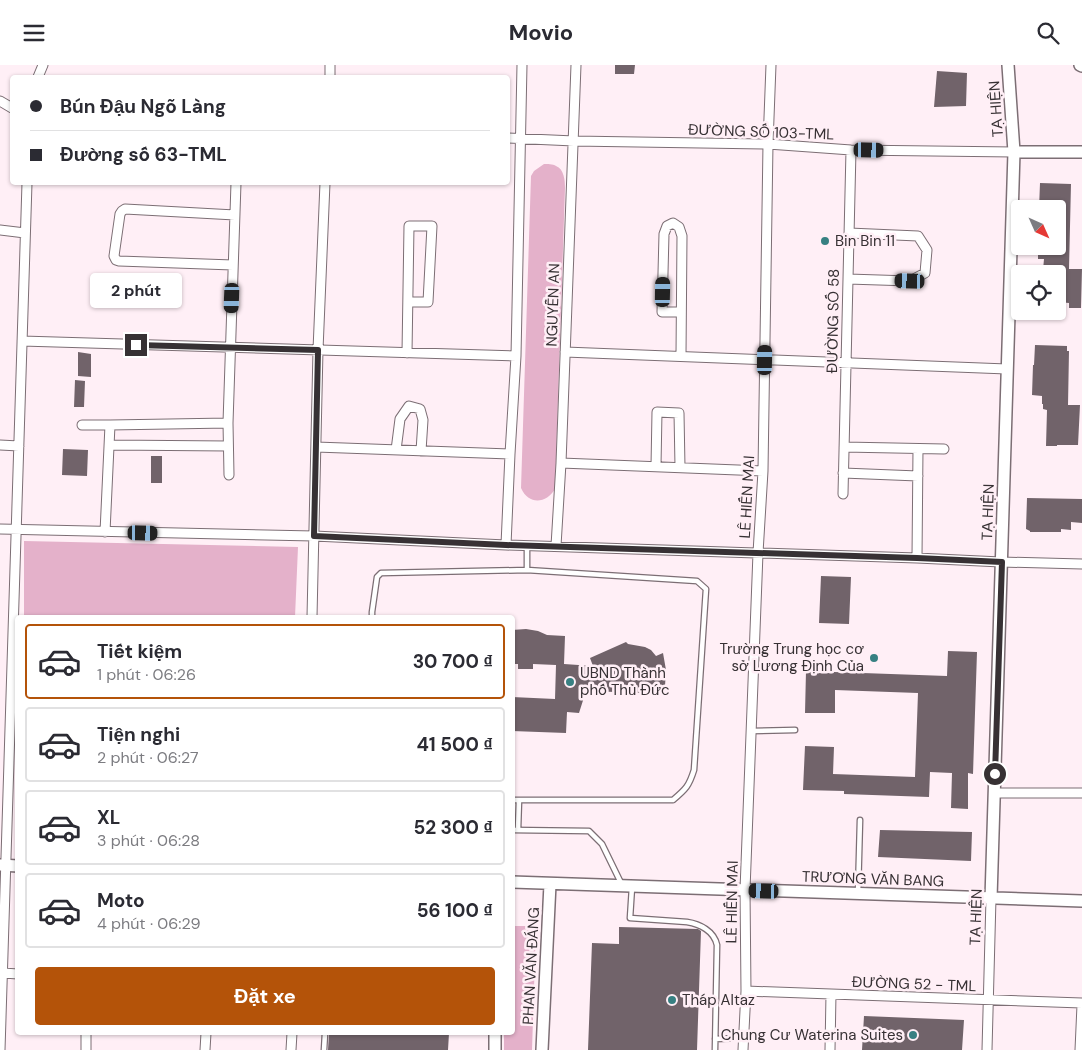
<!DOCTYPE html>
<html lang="vi">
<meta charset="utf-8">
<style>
:root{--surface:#fff;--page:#f2f2f3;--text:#2b2b33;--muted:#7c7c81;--line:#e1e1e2;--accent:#b45309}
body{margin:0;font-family:"DM Sans",sans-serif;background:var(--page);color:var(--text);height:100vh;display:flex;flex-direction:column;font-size:19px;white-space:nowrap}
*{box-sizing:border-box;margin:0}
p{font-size:16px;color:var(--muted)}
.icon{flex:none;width:28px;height:28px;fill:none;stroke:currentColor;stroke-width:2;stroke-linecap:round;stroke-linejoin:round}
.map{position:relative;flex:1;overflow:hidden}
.panel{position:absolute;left:15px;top:550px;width:500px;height:420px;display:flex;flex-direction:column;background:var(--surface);border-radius:5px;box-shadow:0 1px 4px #0004}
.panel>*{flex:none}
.banner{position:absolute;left:10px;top:10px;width:500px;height:110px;border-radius:5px;box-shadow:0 1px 4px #0004;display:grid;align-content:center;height:110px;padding:0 20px;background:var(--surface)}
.needle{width:32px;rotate:135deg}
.fabs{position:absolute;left:1011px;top:135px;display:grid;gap:10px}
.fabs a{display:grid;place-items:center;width:55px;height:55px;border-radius:5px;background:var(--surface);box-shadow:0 1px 4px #0004;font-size:25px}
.end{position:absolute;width:22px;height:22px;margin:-11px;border:6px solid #373134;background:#fff;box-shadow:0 0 0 2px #fff}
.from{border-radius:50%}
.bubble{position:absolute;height:35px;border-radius:5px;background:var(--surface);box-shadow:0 1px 4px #0004;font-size:16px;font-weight:700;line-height:35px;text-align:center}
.car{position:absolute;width:15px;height:30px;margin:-15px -8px;border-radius:6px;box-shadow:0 0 4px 1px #0007;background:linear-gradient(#222 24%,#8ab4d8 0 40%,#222 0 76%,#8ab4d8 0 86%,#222 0)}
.banner b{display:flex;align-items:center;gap:18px;height:48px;font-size:19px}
.banner b+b{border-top:1px solid var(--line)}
.banner i{width:12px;height:12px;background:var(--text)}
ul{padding:9px 0 0;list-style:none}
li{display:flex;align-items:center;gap:15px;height:75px;margin:0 10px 8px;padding:0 10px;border:2px solid var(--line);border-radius:5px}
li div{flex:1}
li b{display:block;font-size:19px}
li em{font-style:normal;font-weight:700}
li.on{border-color:var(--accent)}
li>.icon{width:45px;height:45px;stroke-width:1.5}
.primary-button{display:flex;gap:10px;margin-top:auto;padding:10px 20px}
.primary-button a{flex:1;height:58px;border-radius:5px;background:var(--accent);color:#fff;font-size:20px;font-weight:700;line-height:58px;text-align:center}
header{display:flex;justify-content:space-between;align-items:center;height:65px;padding:0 20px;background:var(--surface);font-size:22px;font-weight:700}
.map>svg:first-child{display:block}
.green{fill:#e4b1ca}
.building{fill:#71636a}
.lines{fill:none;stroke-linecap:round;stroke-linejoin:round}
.service-casing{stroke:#7c6e74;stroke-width:7}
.minor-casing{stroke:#7c6e74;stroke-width:11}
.tertiary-casing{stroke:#7c6e74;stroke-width:14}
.service{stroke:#fff;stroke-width:4.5}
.minor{stroke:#fff;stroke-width:9}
.tertiary{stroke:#fff;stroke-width:11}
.route{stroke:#373134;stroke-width:6}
.poi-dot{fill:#378082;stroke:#ffeff6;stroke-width:2}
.labels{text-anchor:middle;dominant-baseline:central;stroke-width:5;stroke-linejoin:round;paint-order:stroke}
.street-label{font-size:15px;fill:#373134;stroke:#ffeff6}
.poi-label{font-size:15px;fill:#373134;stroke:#ffeff6;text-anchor:start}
</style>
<header><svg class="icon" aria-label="menu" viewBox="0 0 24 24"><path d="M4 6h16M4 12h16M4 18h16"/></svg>Movio<svg class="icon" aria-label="search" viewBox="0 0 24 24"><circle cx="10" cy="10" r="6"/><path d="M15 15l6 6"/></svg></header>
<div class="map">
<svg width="1082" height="985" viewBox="0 0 1082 985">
<rect width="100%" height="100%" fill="#ffeff6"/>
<path class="green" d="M544 99C547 99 553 99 556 101 564 104 565 115 565 123L555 424C547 438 529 441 521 423L531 111 534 106Z
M24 476 298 482 295 552H24Z
M513 861H536L532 985H504V968H512Z"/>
<path class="building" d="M615 0H635L634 9H615Z
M937 6 967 8 966 41 934 42Z
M1040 118 1071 119 1069 204H1082L1081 243H1069V238L1058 237V209H1047V205H1043L1044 194H1038V181H1058V144H1039Z
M1035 280 1067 281V286H1069L1068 340H1080L1078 380H1057V381H1046L1047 345 1043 344V339H1042V331L1032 330 1033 300H1034Z
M78 287 91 289V312L78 311Z
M75 315 85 316 84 342H74Z
M63 384 88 385 87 411 62 410Z
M151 391H162V418H151Z
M1027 433 1082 434V458L1071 457V465L1061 464V467H1030V466L1026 464Z
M821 511 851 512 849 559 819 558Z
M526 564 538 566 547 570 565 571 564 599 593 601 590 593 626 577 628 579 645 582 651 585 656 591 663 588 666 605 665 621H658L657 625 645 624V628L586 626 579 648 567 647 566 668 512 666V632L555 634 556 600 533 599V604H518V599H512V565Z
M948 586 977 587 973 709 968 708V744L951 743 952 708 930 707 929 732 844 729V726L803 725 805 681 834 682 833 709 915 712 918 628 835 625V648H805L806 606 947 611Z
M880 765 972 767 971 796 878 792Z
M619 862 698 864 701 866 697 985H588L592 878 619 879Z
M864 951 964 955 962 985H862Z
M329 968H449L448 985H328Z"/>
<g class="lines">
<g class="service-casing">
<path id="service" d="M372 552V547L377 512 381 508 527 505
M751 666 795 665
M512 735H673C686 724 689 721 694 705L706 524 697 516 527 505V480
M512 765 589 766 602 779 622 820
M518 765 519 735
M632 822 630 853 687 857C700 859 714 866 717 880L715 985
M858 828 860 755
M715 974 744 973
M324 985 325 968"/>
</g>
<g class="minor-casing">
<path id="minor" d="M38 12 43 0
M330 12V0
M0 36 12 43
M508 73 574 76 768 79 851 85 1014 87
M0 165 25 168
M233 200 119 196 116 195 114 191 120 149 122 146 125 144 235 150
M848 214 910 216 925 208 927 185 918 171 849 168
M22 276 516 291
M565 287 1007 304
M407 288 409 161H432L428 237H408
M681 291 682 171 679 162 673 158 667 161 664 169 662 247H681
M82 360H110L228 358
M0 380 19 381
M110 380 228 381
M316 382 510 389
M844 382 944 384
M396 385 400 354 409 341 420 344 423 355 421 386
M561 398 763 406
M656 401 657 347 679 348 680 402
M843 408 918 411
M229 410 228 358 236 118
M843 429 851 85
M0 464 314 471 506 480 917 493 1001 497 1082 499
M105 467 110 360
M506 480 510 389 516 291 522 0
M556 481 561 398 576 0
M917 493 918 384
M312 552 318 285 325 118
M995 728H1082
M3 908 18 909
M746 926 1082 938
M0 985 27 118
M86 985V968
M205 985 206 968
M291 985 292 968
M743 985 746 926 745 825 758 488 763 406 768 79 771 0
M830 985 831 929
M987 985 991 833
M1080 985 1082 940"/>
</g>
<g class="tertiary-casing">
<path id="tertiary" d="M1080 0 1082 1
M1014 87H1082
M0 800 18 801
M512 817 1082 836
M991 833 1014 87 1008 0
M495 985V968
M542 985 550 819"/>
</g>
<use href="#service" class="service"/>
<use href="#minor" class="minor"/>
<use href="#tertiary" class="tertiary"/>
</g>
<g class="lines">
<path class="route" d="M136 280 318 285 314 471 506 480 917 493 1002 497 995 709"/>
</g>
<g class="poi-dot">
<circle cx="825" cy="176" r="5"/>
<circle cx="874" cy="593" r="5"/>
<circle cx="570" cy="617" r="5"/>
<circle cx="672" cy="935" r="5"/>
<circle cx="913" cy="970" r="5"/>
</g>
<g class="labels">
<g class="street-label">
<text transform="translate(996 44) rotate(-94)">TẠ HIỆN</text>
<text transform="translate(761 67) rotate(2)">ĐƯỜNG SỐ 103-TML</text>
<text transform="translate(553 240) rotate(-88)">NGUYỄN AN</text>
<text transform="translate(833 256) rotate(-89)">ĐƯỜNG SỐ 58</text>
<text transform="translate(747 432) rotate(-87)">LÊ HIẾN MAI</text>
<text transform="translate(988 447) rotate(-88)">TẠ HIỆN</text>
<text transform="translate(873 814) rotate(2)">TRƯƠNG VĂN BANG</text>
<text transform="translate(732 837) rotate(-89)">LÊ HIẾN MAI</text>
<text transform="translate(976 852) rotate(-88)">TẠ HIỆN</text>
<text transform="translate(531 901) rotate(-87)">PHAN VĂN ĐÁNG</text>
<text transform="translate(914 919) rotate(2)">ĐƯỜNG 52 - TML</text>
</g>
<g class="poi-label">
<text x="835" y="176">Bin Bin 11</text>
<text x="864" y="584" text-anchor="end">Trường Trung học cơ<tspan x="864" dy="17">sở Lương Định Của</tspan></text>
<text x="580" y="608">UBND Thành<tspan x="580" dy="17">phố Thủ Đức</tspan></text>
<text x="682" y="935">Tháp Altaz</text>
<text x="903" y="970" text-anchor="end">Chung Cư Waterina Suites</text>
</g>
</g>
</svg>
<div class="fabs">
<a><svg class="needle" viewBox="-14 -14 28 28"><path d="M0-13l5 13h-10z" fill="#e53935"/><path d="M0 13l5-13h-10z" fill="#7c7c81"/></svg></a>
<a><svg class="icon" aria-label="locate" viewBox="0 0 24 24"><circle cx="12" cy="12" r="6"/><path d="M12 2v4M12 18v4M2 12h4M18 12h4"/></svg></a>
</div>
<i class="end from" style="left:995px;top:709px"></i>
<i class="end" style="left:136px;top:280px"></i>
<div class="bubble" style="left:90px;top:208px;width:92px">2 phút</div>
<i class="car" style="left:869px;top:85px;rotate:91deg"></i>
<i class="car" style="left:910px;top:216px;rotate:272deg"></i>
<i class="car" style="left:663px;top:227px;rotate:1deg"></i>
<i class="car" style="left:232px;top:233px;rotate:182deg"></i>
<i class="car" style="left:765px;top:295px;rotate:1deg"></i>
<i class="car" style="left:143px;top:468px;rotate:91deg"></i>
<i class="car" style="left:764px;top:826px;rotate:272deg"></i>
<div class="banner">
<b><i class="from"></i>Bún Đậu Ngõ Làng</b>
<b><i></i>Đường số 63-TML</b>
</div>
<section class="panel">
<ul>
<li class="on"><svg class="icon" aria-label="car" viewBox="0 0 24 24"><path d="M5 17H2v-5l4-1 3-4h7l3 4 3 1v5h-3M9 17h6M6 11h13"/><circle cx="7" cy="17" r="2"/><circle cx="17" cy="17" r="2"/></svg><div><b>Tiết kiệm</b><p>1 phút · 06:26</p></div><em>30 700 ₫</em></li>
<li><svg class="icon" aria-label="car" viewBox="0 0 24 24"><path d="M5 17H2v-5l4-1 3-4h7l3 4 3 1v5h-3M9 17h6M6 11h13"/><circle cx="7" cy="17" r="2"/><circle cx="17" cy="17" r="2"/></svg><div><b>Tiện nghi</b><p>2 phút · 06:27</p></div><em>41 500 ₫</em></li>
<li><svg class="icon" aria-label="car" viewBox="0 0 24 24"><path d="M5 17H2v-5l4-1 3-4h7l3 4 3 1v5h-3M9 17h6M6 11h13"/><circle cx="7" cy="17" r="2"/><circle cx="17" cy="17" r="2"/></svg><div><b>XL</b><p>3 phút · 06:28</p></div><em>52 300 ₫</em></li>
<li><svg class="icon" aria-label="car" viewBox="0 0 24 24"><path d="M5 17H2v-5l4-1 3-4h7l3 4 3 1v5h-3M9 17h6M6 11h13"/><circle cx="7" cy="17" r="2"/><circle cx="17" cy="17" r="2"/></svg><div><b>Moto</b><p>4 phút · 06:29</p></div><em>56 100 ₫</em></li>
</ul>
<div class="primary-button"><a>Đặt xe</a></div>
</section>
</div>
